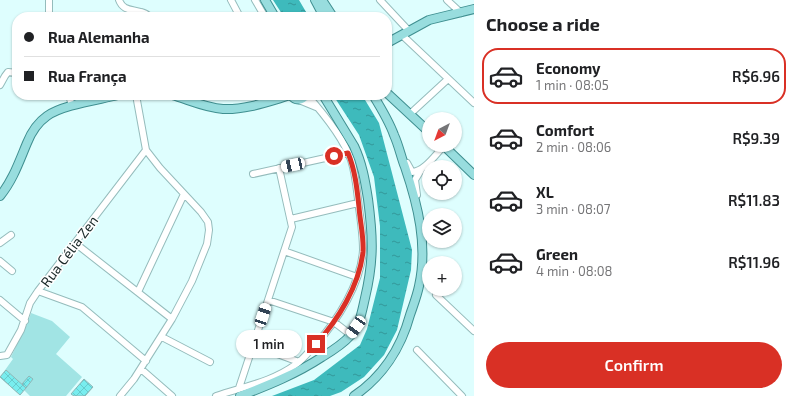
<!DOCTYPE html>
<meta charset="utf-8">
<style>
:root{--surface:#fff;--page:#f2f2f2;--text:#202124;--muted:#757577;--line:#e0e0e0;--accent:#d93025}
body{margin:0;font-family:"Exo 2",sans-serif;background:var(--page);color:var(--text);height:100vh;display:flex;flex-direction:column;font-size:15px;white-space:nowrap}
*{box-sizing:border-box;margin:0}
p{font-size:13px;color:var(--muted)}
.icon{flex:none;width:22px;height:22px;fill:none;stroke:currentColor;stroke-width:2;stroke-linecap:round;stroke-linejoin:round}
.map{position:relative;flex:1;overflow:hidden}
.sheet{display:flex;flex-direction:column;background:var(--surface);width:320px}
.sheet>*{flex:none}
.banner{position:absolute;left:12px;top:12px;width:380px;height:88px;border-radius:16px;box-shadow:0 1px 3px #0004;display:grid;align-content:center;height:88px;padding:0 12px;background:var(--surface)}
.needle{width:26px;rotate:221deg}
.controls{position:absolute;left:422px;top:112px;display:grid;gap:8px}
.controls a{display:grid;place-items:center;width:40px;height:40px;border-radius:50%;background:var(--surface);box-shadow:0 1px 3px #0004;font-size:20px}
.end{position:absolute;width:18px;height:18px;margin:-9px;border:5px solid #d93025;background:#fff;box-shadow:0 0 0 2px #fff}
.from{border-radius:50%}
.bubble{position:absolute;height:28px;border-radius:14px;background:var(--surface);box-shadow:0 1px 3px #0004;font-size:13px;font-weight:600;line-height:28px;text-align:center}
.car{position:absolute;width:12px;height:24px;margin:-12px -6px;border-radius:5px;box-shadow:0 0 3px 1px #0007;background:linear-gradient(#fff 24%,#345 0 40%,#fff 0 76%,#345 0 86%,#fff 0)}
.banner b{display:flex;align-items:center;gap:14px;height:38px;font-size:15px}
.banner b+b{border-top:1px solid var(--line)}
.banner i{width:10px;height:10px;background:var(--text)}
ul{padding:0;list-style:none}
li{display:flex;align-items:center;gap:12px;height:56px;margin:0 8px 6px;padding:0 4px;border:2px solid transparent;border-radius:16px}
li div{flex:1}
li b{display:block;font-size:15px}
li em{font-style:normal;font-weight:600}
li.active{border-color:var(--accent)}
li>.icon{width:36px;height:36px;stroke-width:1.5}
h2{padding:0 12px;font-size:18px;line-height:48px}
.cta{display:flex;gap:8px;margin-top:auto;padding:8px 12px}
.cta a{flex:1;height:46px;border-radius:24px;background:var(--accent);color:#fff;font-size:16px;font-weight:600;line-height:46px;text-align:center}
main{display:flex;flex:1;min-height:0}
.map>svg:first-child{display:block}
.green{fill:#a1e4e4}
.water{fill:url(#water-ripples)}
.building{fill:url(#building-cross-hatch);stroke:#90b6b6}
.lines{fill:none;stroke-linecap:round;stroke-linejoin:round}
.minor-casing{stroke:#95bcbc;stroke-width:8}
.major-casing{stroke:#3f8f90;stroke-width:10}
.minor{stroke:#fff;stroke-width:6}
.major{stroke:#98ddde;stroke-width:8}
.route{stroke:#d93025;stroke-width:5}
.labels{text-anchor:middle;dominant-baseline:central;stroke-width:3;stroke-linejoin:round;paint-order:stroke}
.street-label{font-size:14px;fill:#192828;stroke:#fff}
</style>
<main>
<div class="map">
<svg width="474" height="396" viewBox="0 0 474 396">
<defs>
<pattern id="water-ripples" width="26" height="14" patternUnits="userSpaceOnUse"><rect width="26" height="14" fill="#3ebabc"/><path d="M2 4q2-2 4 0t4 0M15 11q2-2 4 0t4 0" fill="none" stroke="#339799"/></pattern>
<pattern id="building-cross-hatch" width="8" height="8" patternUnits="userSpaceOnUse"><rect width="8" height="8" fill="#78edef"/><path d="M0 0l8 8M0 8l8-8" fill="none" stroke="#67cbcd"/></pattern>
</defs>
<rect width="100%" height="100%" fill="#defefe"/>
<path class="green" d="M31 313 52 321 70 337 56 354 82 377 66 396H30L24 390 20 395 0 377 13 359 11 357 28 322Z"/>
<path class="water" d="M273 0H299L309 17H284Z
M333 95H362L379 123 412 250 411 270 397 330 384 355 364 377 341 392 330 396H272L314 380 360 345 367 329 380 278V226L374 177 359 135Z"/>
<path class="building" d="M6 370 26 388 20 395 0 377Z
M29 376 33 379 26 388 22 384Z
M84 379 93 387 85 396H74L71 394Z"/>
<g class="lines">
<g class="minor-casing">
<path id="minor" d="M119 0C123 11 132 9 141 12 145 13 148 15 150 17
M231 0 240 17
M255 0 265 17
M380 0 409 31
M447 0 461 13
M49 17V0
M402 35 474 103
M0 85 5 76 8 72 17 73
M69 95 72 106
M299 100 316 107
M410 114 448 79
M407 163 412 172C425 171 435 155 444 146
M253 174 348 153
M417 195 415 180 421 170
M291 219 358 203
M0 243 11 235
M75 243 172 319
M284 251 357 277
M0 261 12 271
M38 291 82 307 146 361
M138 292 184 194
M436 295 474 331
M0 300 25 321
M268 300 334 322 351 335
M162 337 210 362
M253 345 299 362
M417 350 462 396
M0 356 7 355 21 330 30 303 38 291 146 150
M141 369 172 396
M239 388 292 227 279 168
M120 396 134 379 172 319 192 281 207 244 209 230 208 222 201 212 160 168 146 150 136 95
M216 396C242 387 272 382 295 365 303 360 309 351 316 344 338 320 361 283 363 250 363 236 361 222 359 208 357 192 356 175 351 160 343 137 323 113 307 95"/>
</g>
<g class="major-casing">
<path id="major" d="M265 0 275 17
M315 0 324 17
M322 0 333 17
M387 43 429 20 474 9
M387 93 429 132
M172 95C189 100 206 108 223 109 246 110 270 101 291 95
M291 95C295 101 302 101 306 95
M443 145 474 175
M0 196C13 180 19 162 27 143 31 133 37 123 47 116 62 105 98 100 118 95
M240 396C269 385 296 374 322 357 332 351 343 344 351 335 360 325 362 311 365 298 374 260 373 237 368 199 365 180 362 163 354 146L323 95
M354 396C382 377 401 348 410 315 413 306 417 296 419 286 428 246 418 205 405 167 401 157 399 146 394 135 389 121 381 108 373 95"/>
</g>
<use href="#minor" class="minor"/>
<use href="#major" class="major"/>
</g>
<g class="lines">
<path class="route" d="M316 344C338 320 359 286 363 252 364 237 360 222 359 207 357 188 355 170 348 153L334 156"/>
</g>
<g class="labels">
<g class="street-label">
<text transform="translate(69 251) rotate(-53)">Rua Célia Zen</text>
</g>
</g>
</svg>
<div class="controls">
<a><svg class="needle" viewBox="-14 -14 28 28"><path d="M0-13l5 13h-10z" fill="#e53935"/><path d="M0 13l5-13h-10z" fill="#757577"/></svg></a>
<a><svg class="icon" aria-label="locate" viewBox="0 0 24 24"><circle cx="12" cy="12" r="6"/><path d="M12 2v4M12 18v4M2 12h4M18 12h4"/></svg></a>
<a><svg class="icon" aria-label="layers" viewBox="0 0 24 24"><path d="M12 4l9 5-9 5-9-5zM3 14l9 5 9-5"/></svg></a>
<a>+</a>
</div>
<i class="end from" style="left:334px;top:156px"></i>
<i class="end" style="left:316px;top:344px"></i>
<div class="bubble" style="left:236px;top:330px;width:66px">1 min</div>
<i class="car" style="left:293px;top:165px;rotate:258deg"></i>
<i class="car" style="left:263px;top:315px;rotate:18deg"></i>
<i class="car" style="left:356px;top:327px;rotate:215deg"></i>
<div class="banner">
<b><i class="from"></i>Rua Alemanha</b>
<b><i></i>Rua França</b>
</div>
</div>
<section class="sheet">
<h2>Choose a ride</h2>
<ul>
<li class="active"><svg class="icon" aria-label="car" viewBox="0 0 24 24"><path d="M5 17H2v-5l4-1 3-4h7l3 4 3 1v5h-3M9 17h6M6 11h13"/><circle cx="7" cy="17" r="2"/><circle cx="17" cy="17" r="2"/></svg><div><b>Economy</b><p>1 min · 08:05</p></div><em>R$6.96</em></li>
<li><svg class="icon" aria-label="car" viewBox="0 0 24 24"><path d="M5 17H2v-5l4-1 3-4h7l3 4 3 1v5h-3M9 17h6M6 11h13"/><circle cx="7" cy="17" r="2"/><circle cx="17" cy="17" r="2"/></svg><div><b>Comfort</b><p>2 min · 08:06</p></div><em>R$9.39</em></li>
<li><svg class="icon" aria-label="car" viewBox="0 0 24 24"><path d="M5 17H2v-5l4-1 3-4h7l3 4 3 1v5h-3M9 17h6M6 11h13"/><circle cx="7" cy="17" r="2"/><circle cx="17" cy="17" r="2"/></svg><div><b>XL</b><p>3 min · 08:07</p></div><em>R$11.83</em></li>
<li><svg class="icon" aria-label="car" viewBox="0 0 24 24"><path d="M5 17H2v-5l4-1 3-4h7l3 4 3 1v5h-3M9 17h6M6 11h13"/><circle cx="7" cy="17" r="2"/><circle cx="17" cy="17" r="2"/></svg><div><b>Green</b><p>4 min · 08:08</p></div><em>R$11.96</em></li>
</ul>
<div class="cta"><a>Confirm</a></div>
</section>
</main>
